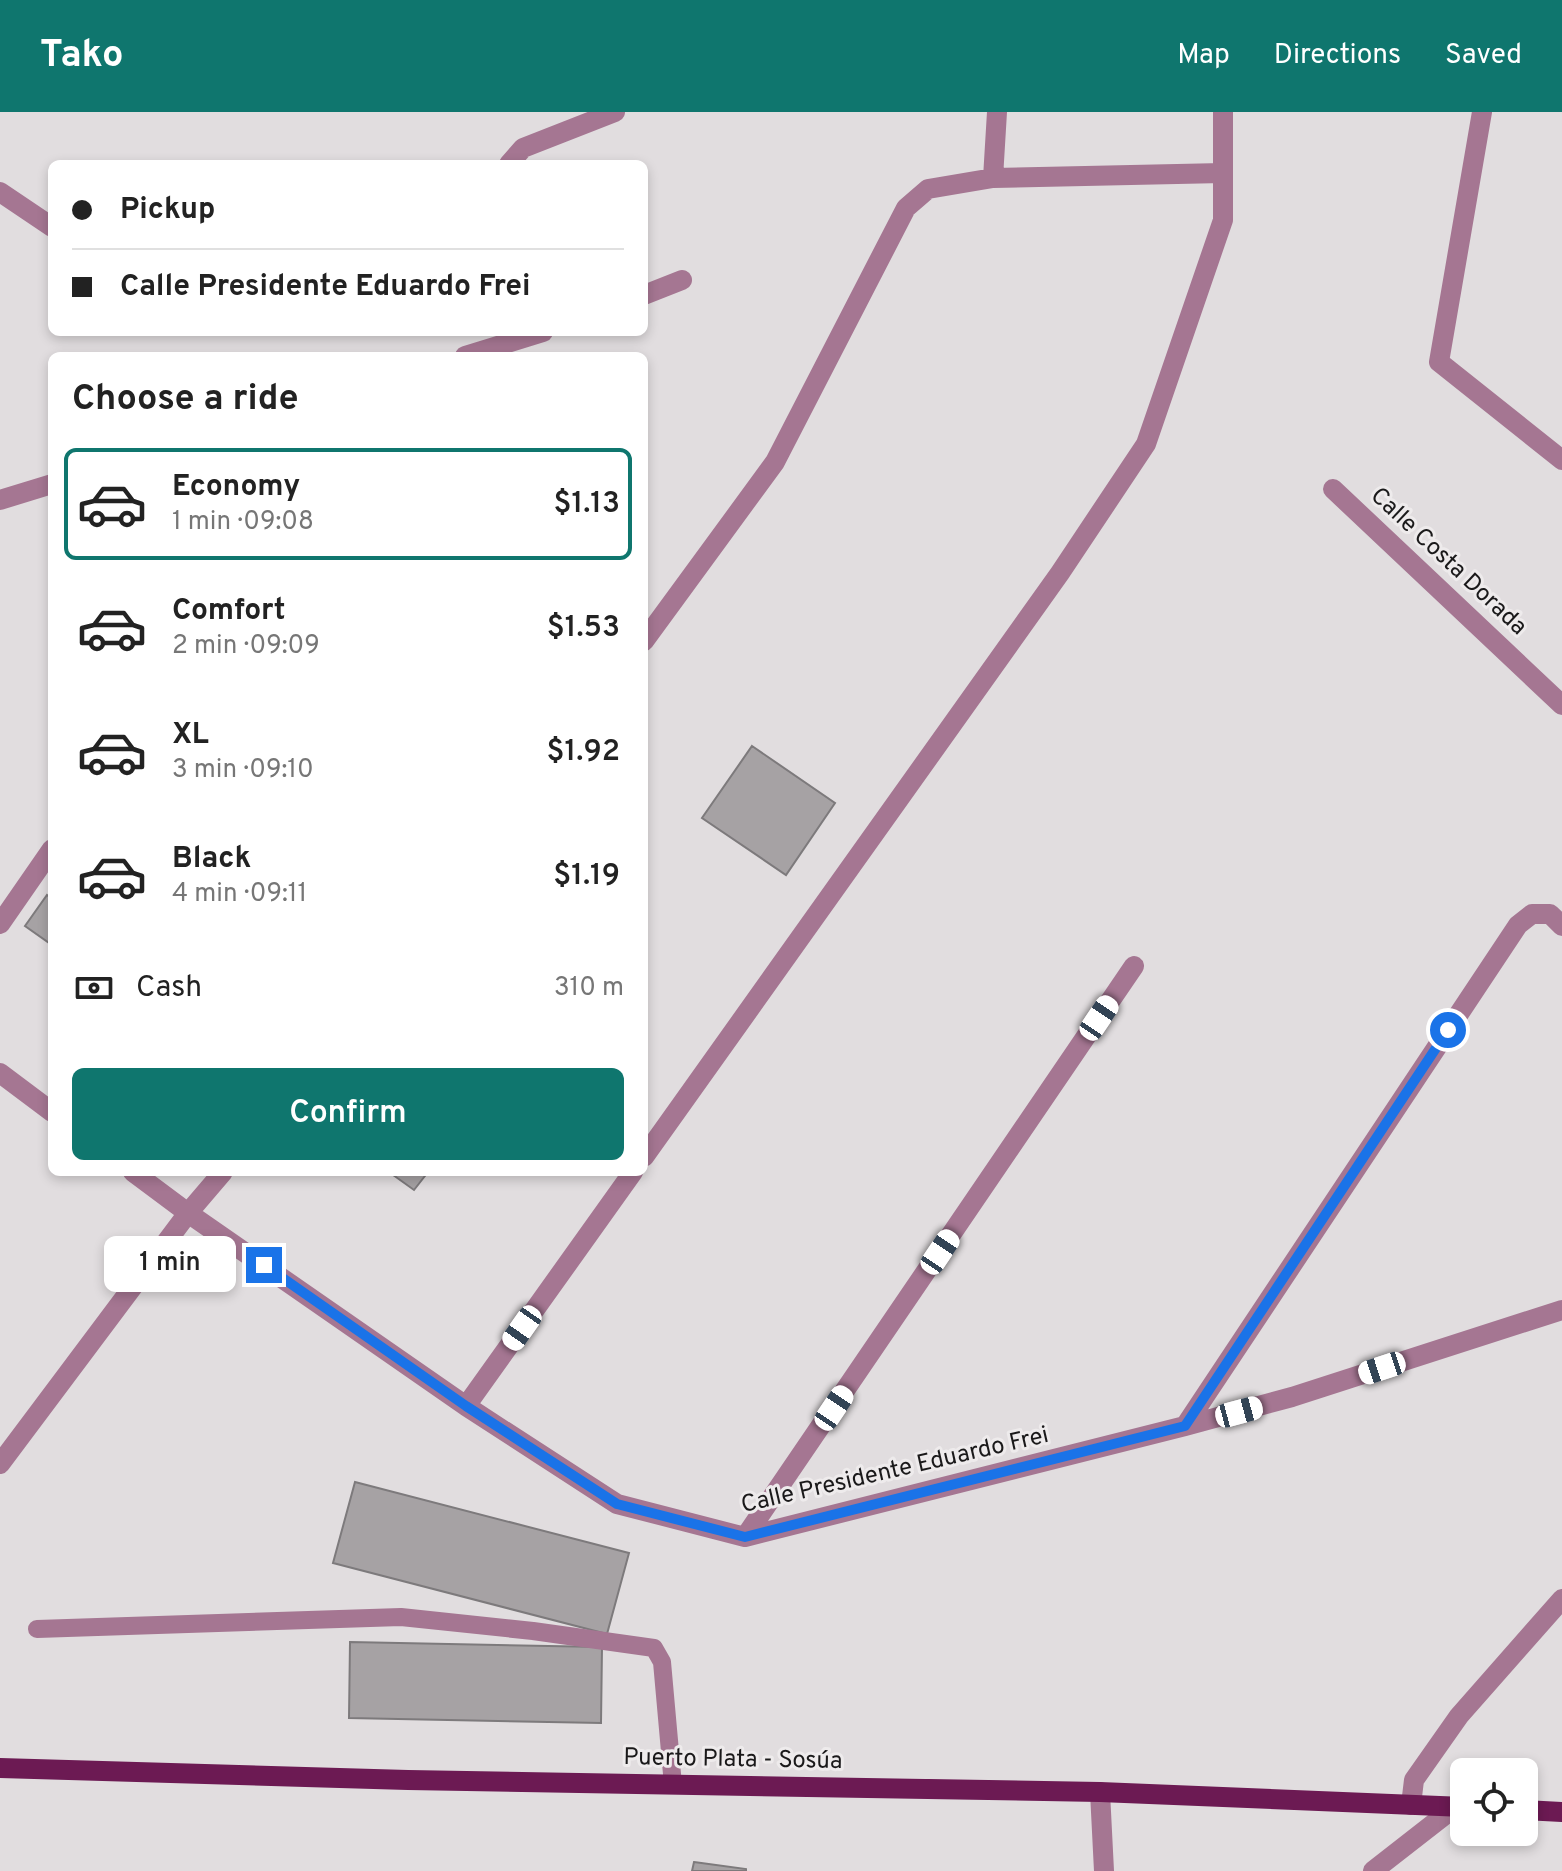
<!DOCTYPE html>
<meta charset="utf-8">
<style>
:root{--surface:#fff;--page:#f6f6f6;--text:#222;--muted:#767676;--line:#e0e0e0;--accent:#0f766e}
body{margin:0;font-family:Overpass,sans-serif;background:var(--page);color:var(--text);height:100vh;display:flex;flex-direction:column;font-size:30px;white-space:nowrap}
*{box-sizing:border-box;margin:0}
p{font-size:26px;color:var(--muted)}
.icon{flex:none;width:44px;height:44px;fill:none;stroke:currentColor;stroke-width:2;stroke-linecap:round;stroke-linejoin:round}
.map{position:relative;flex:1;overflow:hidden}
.drawer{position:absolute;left:48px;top:240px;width:600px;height:824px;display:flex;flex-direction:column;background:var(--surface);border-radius:12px;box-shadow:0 4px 12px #0003}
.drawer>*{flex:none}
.banner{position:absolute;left:48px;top:48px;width:600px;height:176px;border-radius:12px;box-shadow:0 4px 12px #0003;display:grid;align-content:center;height:176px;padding:0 24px;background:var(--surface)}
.fabs{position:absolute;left:1450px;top:1646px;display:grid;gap:16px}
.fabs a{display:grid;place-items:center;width:88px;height:88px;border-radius:12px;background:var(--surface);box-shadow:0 4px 12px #0003;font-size:40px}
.end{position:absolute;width:36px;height:36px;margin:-18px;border:10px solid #1a73e8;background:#fff;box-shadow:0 0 0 4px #fff}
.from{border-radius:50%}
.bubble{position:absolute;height:56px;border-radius:12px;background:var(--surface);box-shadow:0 4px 12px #0003;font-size:26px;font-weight:600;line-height:56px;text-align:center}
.car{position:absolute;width:24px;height:48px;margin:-24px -12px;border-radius:10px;box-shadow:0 0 6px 2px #0007;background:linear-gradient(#fff 24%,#345 0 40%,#fff 0 76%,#345 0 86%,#fff 0)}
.banner b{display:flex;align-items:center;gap:28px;height:76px;font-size:30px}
.banner b+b{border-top:2px solid var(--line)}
.banner i{width:20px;height:20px;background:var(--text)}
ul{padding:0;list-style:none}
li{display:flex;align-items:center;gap:24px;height:112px;margin:0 16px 12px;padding:0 8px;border:4px solid transparent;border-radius:12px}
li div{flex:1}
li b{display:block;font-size:30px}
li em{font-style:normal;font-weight:600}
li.current{border-color:var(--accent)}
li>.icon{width:72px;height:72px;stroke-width:1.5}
h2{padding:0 24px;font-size:36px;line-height:96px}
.pay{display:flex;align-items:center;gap:20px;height:88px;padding:0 24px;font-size:30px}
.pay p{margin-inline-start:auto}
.primary-button{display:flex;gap:16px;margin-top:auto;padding:16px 24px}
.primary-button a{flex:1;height:92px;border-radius:12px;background:var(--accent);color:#fff;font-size:32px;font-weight:600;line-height:92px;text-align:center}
header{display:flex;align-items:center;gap:48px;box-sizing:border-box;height:112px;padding:0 40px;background:var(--accent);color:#fff}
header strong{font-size:38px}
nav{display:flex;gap:44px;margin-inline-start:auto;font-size:28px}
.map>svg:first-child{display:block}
.building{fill:#a6a2a4;stroke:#7d7a7c;stroke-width:2}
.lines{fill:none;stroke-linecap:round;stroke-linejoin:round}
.service{stroke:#a57692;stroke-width:18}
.minor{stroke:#a57692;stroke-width:20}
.primary{stroke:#6c1a53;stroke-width:20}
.route{stroke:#1a73e8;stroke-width:10}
.labels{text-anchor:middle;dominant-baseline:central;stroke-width:6;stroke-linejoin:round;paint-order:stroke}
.street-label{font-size:24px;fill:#1a191a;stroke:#eeebec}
</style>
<header>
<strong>Tako</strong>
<nav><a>Map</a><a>Directions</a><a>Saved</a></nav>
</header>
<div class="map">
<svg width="1562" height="1759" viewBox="0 0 1562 1759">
<rect width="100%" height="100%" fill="#e1dddf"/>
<path class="building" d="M752 634 835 691 786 763 702 706Z
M47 783 52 787V833L25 814Z
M389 1060H428L414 1078Z
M355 1370 629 1441 607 1522 333 1451Z
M350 1530 602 1535 601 1611 349 1606Z
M694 1750 746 1757V1759H692Z"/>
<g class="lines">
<path class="service" d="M37 1517 401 1505 533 1519 654 1536 662 1550 673 1673"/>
<path class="minor" d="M1482 0 1439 250 1562 348
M509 52 523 36 615 0
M993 66 1223 61
M0 80 52 115
M644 183 682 168
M465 244 543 220
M1333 377 1562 593
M0 388 52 372
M644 529 775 350 906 96 928 77 993 66 997 0
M0 812 52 737
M0 961 52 1000
M644 1045 1060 461 1146 332 1223 108V0
M133 1060 188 1101 466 1294 617 1392 745 1425 1185 1314 1292 1285 1562 1198
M466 1294 633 1060
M1185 1314 1518 813 1532 802H1550L1562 814
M0 1352 188 1101 223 1060
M745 1425 1134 854
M1100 1680 1104 1759
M1411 1693 1414 1668 1459 1604 1562 1487
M1373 1759 1455 1695"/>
<path class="primary" d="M0 1656 408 1668 1100 1680 1464 1695
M1524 1698 1562 1700"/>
</g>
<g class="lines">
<path class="route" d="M264 1153 466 1294 617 1392 745 1425 1185 1314 1448 918"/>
</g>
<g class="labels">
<g class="street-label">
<text transform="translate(1448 450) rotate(43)">Calle Costa Dorada</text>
<text transform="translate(895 1359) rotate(-13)">Calle Presidente Eduardo Frei</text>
<text transform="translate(733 1648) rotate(1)">Puerto Plata - Sosúa</text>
</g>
</g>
</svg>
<div class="fabs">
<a><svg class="icon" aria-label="locate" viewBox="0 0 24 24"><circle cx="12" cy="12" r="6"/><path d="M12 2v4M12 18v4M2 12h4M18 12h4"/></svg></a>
</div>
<i class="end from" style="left:1448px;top:918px"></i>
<i class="end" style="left:264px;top:1153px"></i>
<div class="bubble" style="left:104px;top:1124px;width:132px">1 min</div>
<i class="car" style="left:1099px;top:906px;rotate:34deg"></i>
<i class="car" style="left:940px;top:1140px;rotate:34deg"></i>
<i class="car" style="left:522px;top:1216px;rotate:215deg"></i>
<i class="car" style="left:1382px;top:1256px;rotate:252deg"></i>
<i class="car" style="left:834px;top:1296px;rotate:34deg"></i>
<i class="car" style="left:1239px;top:1300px;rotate:75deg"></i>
<div class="banner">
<b><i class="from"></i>Pickup</b>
<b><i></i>Calle Presidente Eduardo Frei</b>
</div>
<section class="drawer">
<h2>Choose a ride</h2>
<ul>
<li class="current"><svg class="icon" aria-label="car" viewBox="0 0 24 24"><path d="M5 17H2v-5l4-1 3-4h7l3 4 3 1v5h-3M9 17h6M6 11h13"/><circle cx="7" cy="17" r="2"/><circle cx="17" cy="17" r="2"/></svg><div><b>Economy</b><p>1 min · 09:08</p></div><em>$1.13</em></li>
<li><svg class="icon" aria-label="car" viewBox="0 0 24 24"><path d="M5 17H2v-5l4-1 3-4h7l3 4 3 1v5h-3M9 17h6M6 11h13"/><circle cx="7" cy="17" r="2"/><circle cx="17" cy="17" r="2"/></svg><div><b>Comfort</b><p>2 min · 09:09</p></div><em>$1.53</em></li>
<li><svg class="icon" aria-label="car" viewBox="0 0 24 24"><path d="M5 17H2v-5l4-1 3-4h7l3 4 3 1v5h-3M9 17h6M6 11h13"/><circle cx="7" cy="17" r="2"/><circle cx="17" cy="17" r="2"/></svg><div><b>XL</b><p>3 min · 09:10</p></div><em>$1.92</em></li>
<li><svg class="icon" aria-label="car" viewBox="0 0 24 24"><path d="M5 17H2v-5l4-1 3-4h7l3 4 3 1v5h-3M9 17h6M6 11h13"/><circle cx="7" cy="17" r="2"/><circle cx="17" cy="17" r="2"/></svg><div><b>Black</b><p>4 min · 09:11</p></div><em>$1.19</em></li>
</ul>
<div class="pay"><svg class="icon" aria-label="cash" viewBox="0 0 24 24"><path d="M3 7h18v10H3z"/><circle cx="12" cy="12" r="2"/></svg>Cash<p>310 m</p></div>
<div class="primary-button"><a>Confirm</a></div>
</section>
</div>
